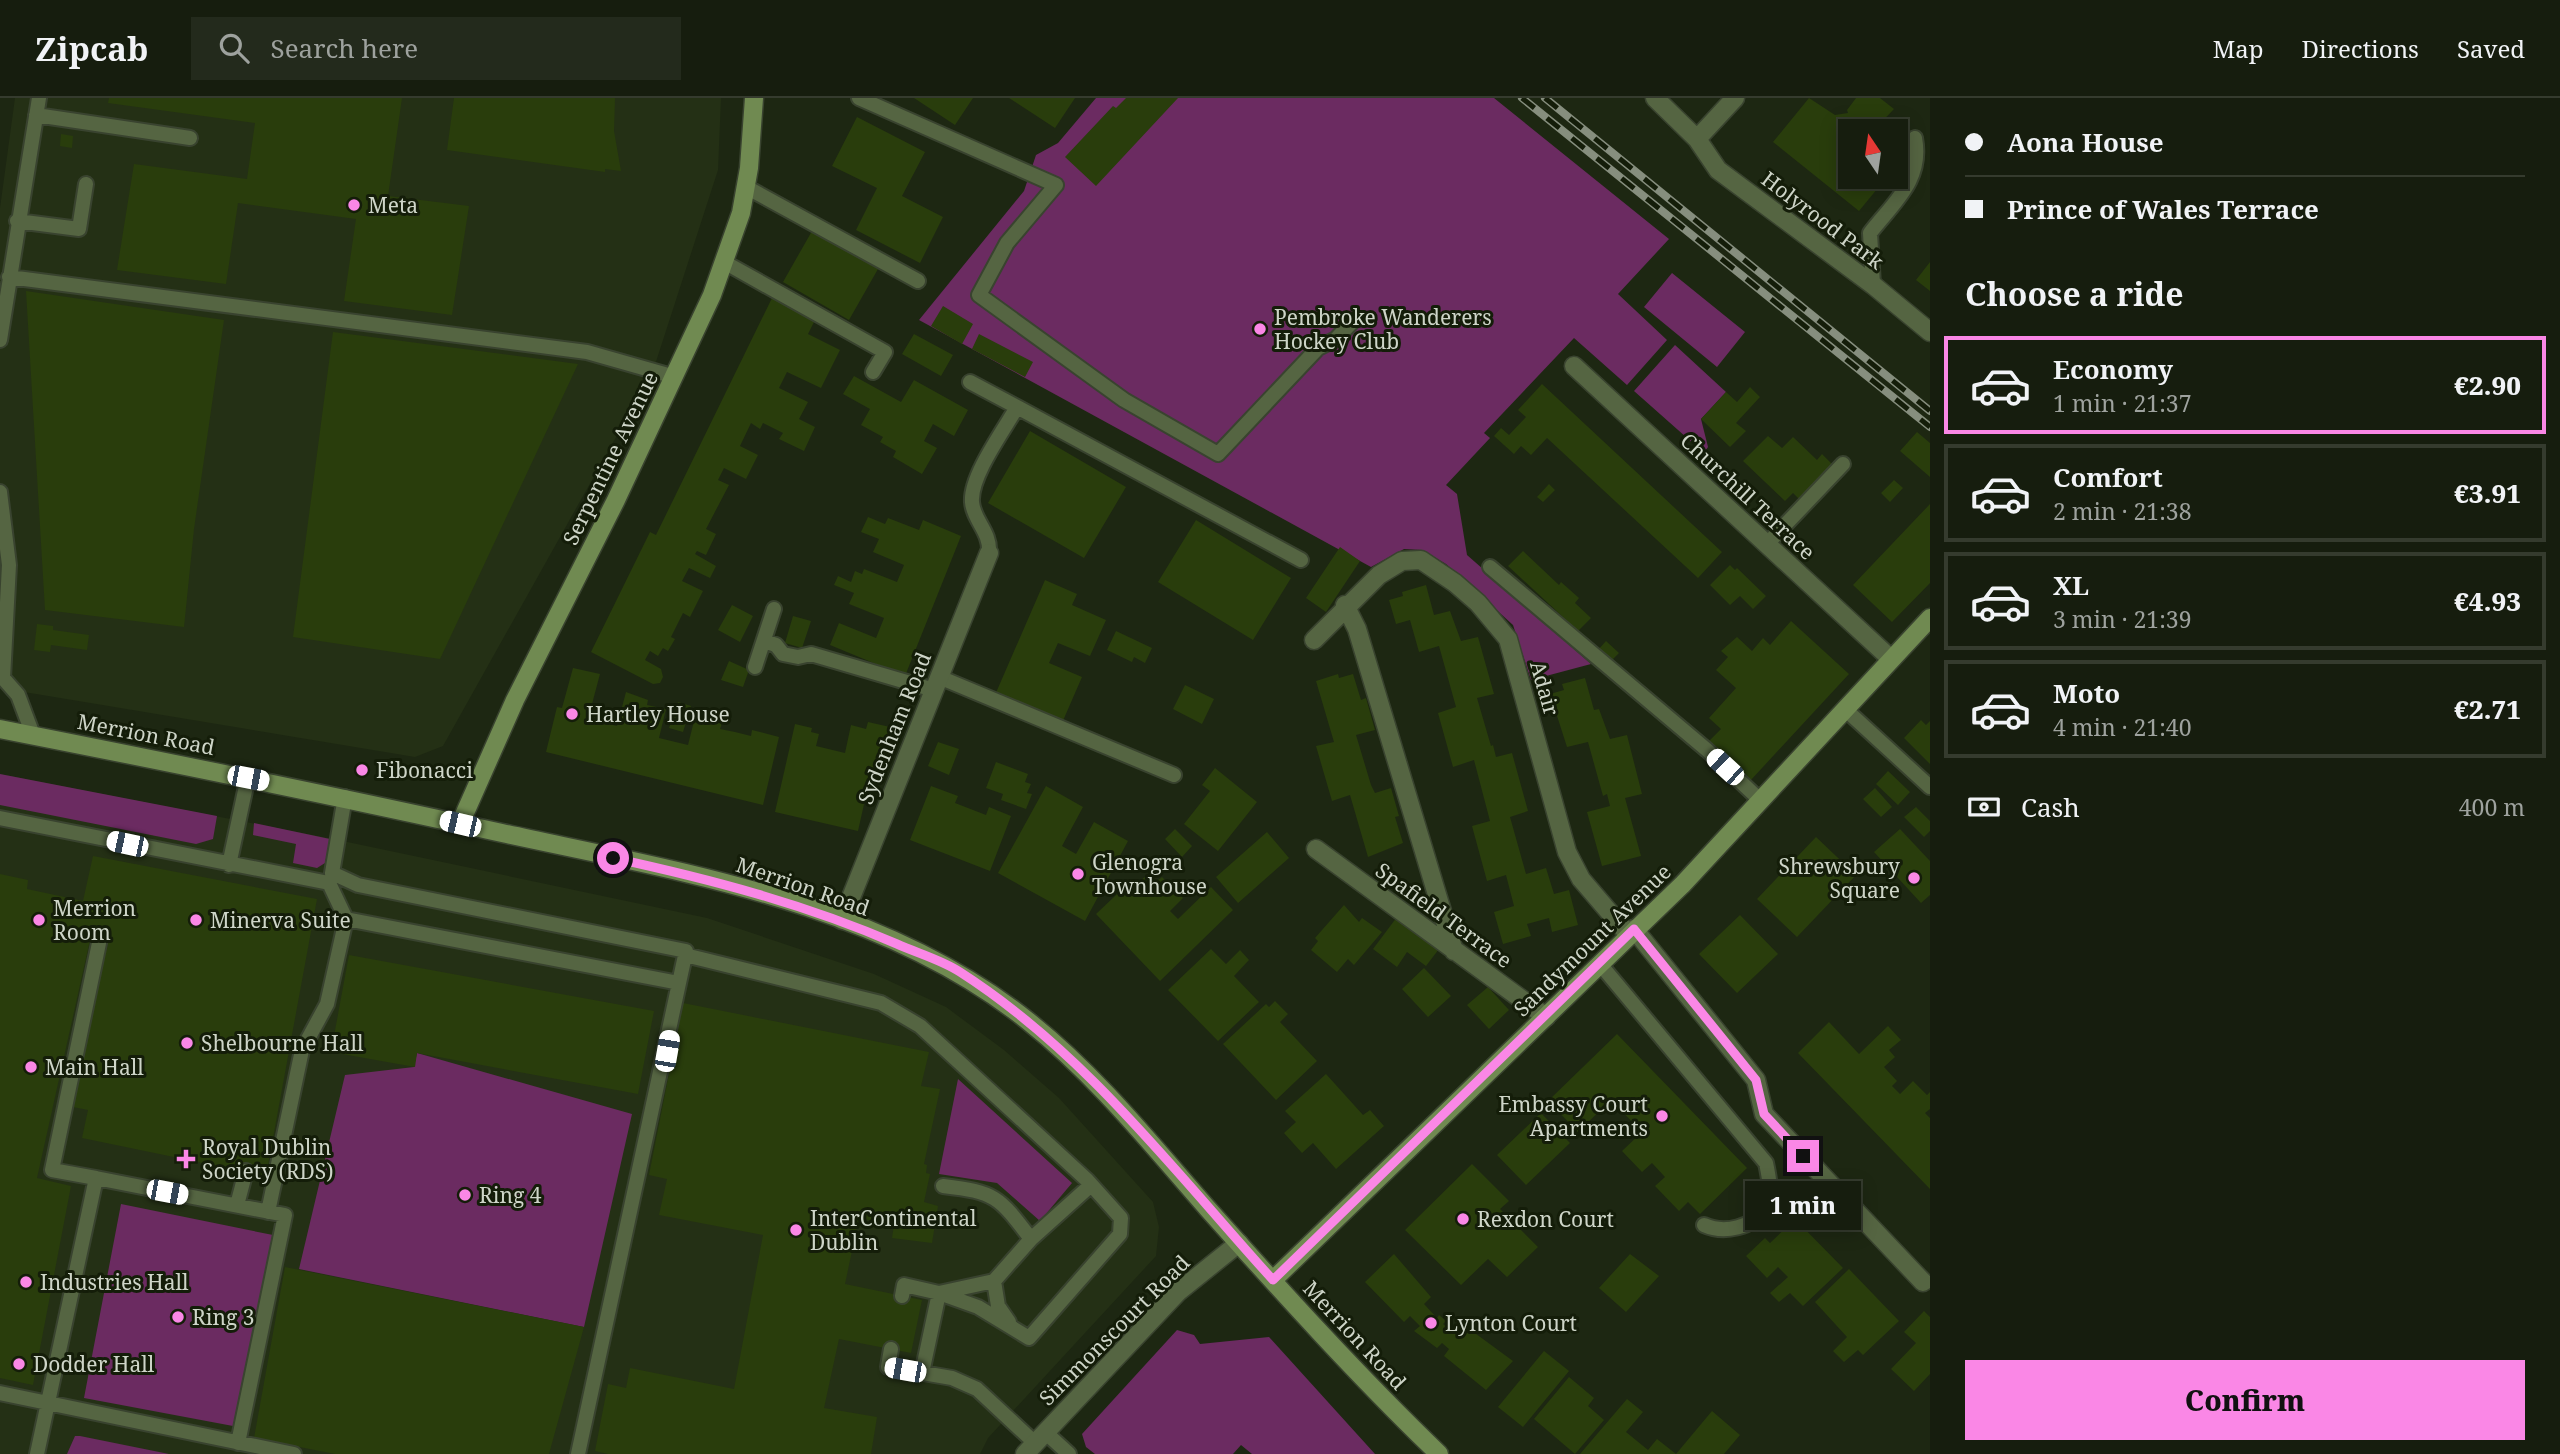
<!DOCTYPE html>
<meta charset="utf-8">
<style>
:root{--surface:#161d0e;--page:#232a1c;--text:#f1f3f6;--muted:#9ea29e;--line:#353b2e;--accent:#fa87e6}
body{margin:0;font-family:"Noto Serif",serif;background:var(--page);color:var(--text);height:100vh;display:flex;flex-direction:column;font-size:26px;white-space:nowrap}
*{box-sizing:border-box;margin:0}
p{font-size:23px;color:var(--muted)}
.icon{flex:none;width:38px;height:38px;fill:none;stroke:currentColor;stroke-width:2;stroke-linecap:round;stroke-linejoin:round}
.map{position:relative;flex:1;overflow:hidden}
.side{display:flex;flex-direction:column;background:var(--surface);width:630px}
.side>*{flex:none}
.hud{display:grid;align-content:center;height:154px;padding:0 35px;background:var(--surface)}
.needle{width:46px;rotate:347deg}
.buttons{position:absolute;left:1838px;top:21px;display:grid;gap:14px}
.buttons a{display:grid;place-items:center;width:70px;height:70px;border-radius:0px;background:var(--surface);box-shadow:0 4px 18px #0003,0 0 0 2px var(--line);font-size:35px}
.end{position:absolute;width:32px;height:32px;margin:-16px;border:9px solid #fa87e6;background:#111;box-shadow:0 0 0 4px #111}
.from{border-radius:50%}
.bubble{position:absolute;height:49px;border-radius:0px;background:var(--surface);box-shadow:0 4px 18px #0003,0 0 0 2px var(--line);font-size:23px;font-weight:800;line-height:49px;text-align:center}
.car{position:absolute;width:21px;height:42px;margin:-21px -10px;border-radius:9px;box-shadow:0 0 5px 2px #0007;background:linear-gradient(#fff 24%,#345 0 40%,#fff 0 76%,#345 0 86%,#fff 0)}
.hud b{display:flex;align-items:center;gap:24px;height:66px;font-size:26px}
.hud b+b{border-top:2px solid var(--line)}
.hud i{width:18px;height:18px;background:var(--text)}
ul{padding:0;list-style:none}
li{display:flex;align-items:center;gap:21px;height:98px;margin:0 14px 10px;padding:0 21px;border:4px solid var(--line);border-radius:0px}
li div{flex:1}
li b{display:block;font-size:26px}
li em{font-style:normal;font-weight:800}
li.on{border-color:var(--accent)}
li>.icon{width:63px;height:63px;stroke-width:1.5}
h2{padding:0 35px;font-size:32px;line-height:84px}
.pay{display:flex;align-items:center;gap:18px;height:77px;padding:0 35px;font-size:26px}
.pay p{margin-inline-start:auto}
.button{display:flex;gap:14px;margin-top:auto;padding:14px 35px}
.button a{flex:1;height:80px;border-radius:0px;background:var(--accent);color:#111;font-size:28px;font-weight:800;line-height:80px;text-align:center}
header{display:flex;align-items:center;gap:42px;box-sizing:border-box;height:98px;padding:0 35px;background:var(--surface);border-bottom:2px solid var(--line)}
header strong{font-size:33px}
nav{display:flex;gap:38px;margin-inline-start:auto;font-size:24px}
.search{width:490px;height:63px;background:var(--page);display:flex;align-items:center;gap:18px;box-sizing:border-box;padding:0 24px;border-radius:0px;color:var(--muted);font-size:26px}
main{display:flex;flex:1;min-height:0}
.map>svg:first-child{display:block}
.built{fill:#243015}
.green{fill:#6b2b61}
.building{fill:#293d0c}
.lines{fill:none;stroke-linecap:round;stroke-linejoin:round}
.lane-casing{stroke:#39432f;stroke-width:18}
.street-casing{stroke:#39432f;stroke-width:21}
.secondary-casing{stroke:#39432f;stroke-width:21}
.lane{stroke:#556542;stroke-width:14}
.street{stroke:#556542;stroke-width:18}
.secondary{stroke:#708a51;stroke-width:18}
.rail-casing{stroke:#868e7e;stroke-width:8}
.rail{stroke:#141d09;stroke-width:5;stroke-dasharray:16;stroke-linecap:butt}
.route{stroke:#fa87e6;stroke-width:9}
.poi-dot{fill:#fa87e6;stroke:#141d09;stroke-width:2.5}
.labels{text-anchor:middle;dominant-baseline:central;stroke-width:6;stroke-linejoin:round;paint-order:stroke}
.poi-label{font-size:21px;fill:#ced5c8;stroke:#141d09;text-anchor:start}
.street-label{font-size:21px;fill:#ced5c8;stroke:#141d09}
</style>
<header>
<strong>Zipcab</strong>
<div class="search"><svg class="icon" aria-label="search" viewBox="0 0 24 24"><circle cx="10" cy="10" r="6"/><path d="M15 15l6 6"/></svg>Search here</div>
<nav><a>Map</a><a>Directions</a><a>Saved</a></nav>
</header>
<main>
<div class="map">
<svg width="1930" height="1356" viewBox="0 0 1930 1356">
<rect width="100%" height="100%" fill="#1d2712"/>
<path class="built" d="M15 0H721L718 72 653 273 443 648 415 659 0 590V110Z
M0 676 338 742 707 820 874 876 946 909 1004 952 1059 1000 1153 1104 1159 1129 1156 1158 988 1340 980 1356H0Z"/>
<path class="green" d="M1096 0H1494L1669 141 1618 196 1667 242 1627 287 1574 240 1484 335 1490 340 1446 387 1457 396 1467 457 1591 566 1531 582 1513 527 1446 466 1422 452 1404 451 1371 469 919 222 1024 93 1036 57 1058 45Z
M1672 175 1745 234 1717 269 1644 209Z
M1675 247 1726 294 1701 321 1708 349 1704 355 1634 293Z
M0 676 217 718 213 741 196 746 0 707Z
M254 725 330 741 325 765 317 770 293 765 296 746 253 737Z
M417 955 632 1016 584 1229 299 1171 345 977 414 969Z
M958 981 1072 1085 1040 1123 997 1085 939 1076Z
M121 1106 273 1137 233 1328 84 1300Z
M1177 1232 1194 1237 1200 1246 1269 1239 1375 1356H1252L1241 1347 1233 1356H1095L1086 1349 1082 1336Z
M75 1338H80L169 1356H67Z"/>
<path class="building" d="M109 0H402L388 98 469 108 452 217 344 203 356 121 238 105 226 186 117 172 134 66 247 81 255 25 108 5Z
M454 0H615L614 33 621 73 605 71V74L447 52Z
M914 0H973L955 27Z
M1009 0H1075L1055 30Z
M1126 0H1178L1096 88 1065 59 1113 8 1116 10Z
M1809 0 1835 17 1848 15 1847 12 1856 0H1880L1894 11 1873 33H1850V79H1887L1859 113 1773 44Z
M857 19 925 54 902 98 943 119 920 165 856 132 877 90 832 68Z
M61 36 73 38 72 50 60 48Z
M812 133 878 171 849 222 783 184Z
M1930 164V193L1916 182Z
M26 193 224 222 194 431 184 529 45 512Z
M772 200 815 222 808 236 840 252 821 290 787 274 779 290 808 304 799 321 815 329 804 353 779 341 783 335 763 325 760 331 751 325 740 348 758 357 746 381 724 370 718 382 729 387 706 431 716 436 706 457 697 453 695 456 716 468 710 480 689 470 682 483 703 493 690 519 683 515 671 539 675 541 668 553 663 550 658 558 650 553 645 562 661 571 663 579 660 585 653 586 591 554 650 434 656 437Z
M943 208 973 226 962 246 931 228Z
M333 234 578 266 440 561 293 539Z
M914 236 953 257 941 278 902 256Z
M979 236 1033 264 1025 279 972 251Z
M854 278 901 304 914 282 968 312 954 338 933 326 924 343 937 350 922 376 893 359 896 353 880 344 883 339 861 327 870 311 843 296Z
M1542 286 1722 454 1698 480 1547 340 1531 357 1521 348 1514 356 1494 338 1501 330 1509 337 1526 319 1518 312Z
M1750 289 1760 299 1736 325 1746 333 1730 349 1701 321 1726 294 1737 304Z
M1030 333 1126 389 1084 460 988 405Z
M1917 334 1930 345V379L1900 353Z
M1768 338 1782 350 1793 339 1817 362 1822 356 1834 368 1801 403 1793 395 1785 403 1743 363Z
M1894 382 1903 390 1890 404 1881 395Z
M1549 386 1555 392 1543 404 1537 399Z
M1930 406V485L1892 524 1853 487Z
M868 419 885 426 888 420 919 432 923 422 961 438 905 578 830 547 839 525 876 540 884 520 849 506 854 495 834 487 838 478 851 484 855 473 862 476 864 471 897 484 904 467 873 454 879 441 861 434Z
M1196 422 1291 480 1253 542 1158 484Z
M1340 449 1360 463 1326 514 1306 500Z
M1523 453 1559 487 1561 484 1579 500 1575 505 1591 520 1578 533 1508 468Z
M1730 467 1735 472 1737 470 1766 498 1753 511 1740 498 1730 507 1710 487Z
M1045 482 1077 496 1072 507 1106 522 1090 558 1058 545 1049 565 1082 579 1062 625 995 597Z
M1426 487 1434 517 1450 513 1461 543 1478 539 1494 596 1477 600 1491 648 1493 647 1496 659 1512 655 1528 713 1510 719 1526 776 1546 770 1554 796 1569 792 1578 827 1552 834 1549 820 1527 826 1531 838 1503 846 1494 814 1514 808 1506 777 1487 783 1472 728 1490 723 1474 662 1453 669 1438 615 1456 609 1439 548 1419 554 1410 522 1396 526 1389 502 1403 498 1402 494Z
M732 507 753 518 740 544 718 532Z
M793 518 811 523 802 550 785 545Z
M1791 523 1849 576 1750 683 1708 644 1721 631 1709 620 1736 590 1716 572 1728 559 1721 553 1737 539 1752 553 1763 540 1770 547Z
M37 526 53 528V532L89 537 87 552 51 547 50 554 34 552Z
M1116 533 1152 550 1145 565 1134 559 1132 564 1107 552Z
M1606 543 1619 555 1610 564 1598 552Z
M729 563 749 572 743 589 721 582Z
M573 570 600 576 588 621 617 628 626 594 648 602 647 607 666 611 659 640 688 647 695 619 722 625 720 631 735 634 751 638 752 632 779 639 763 707 546 654 557 609 562 610Z
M1338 576 1339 580 1353 576 1361 602 1366 600 1375 632 1356 637 1371 687 1375 695 1391 690 1399 718 1395 719 1403 745 1368 759 1350 697 1332 703 1316 648 1334 644 1316 583Z
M1585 580 1594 612 1599 611 1610 641 1627 637 1642 696 1625 700 1641 758 1602 768 1587 714 1610 708 1607 696 1603 698 1588 644 1567 649 1550 596 1564 592 1562 586Z
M1185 587 1214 601 1202 626 1173 611Z
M678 604 691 608 683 634 669 630Z
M1921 622 1926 627 1930 623V666L1904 640Z
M868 624 890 629 879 677 871 675 858 733 775 714 795 626 812 630 811 634 819 636 816 648 845 655 851 627 866 631Z
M938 644 959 651 949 677 928 668Z
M996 664 1028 676 1025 684 1031 686 1027 695 1032 696 1026 711 1001 702 1003 696 986 690Z
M1215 670 1257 704 1218 753 1184 726 1210 693 1202 687Z
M1888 673 1910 694 1898 707 1876 686Z
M931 688 958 698 955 705 986 717 989 709 1011 718 990 773 910 742Z
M1046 688 1083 709 1062 748 1076 756 1094 724 1128 743 1085 823 998 775Z
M1875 690 1892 709 1881 719 1863 701Z
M1916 709 1930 723V733L1924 739 1904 719Z
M1175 731 1192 748 1182 759 1165 741Z
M1900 731 1930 763V797L1921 805 1874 754Z
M1267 734 1289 760 1238 805 1216 779Z
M1816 739 1856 777 1797 839 1757 801Z
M93 758 317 801 266 1078 82 1040 88 1012 68 1008 108 846 90 842 37 1080 71 1088 33 1287 0 1280V776L28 782 27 791 83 803Z
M1149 775 1157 783 1162 779 1183 800 1170 813 1178 821 1211 789 1233 812 1160 883 1096 816 1132 782 1136 787Z
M1344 807 1359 824 1362 820 1382 834 1354 867 1348 861 1337 874 1311 852 1318 843 1315 840Z
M1740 817 1778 856 1737 895 1699 856Z
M1397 819 1439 851 1426 868 1407 854 1397 869 1373 851Z
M1211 851 1226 866 1240 852 1249 862 1234 878 1259 904 1218 943 1168 892Z
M349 857 654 913 638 996 417 955 415 969 331 954Z
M1424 870 1451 898 1428 919 1402 891Z
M1488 889 1509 912 1489 931 1467 907Z
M1275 903 1288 916 1280 924 1317 963 1276 1002 1223 946 1266 906 1269 909Z
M683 905 929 954 921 988 940 991 924 1066 927 1067 926 1075 930 1076 924 1104 938 1108 932 1145 892 1140 894 1127 859 1120 845 1186 922 1202 911 1255 839 1241 824 1310 877 1319 871 1356H608L595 1353 608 1286 626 1290 630 1270 734 1291 763 1137 659 1117 667 1081 649 1077Z
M1829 924 1859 956 1888 928 1901 942 1889 952 1895 959 1884 969 1897 983 1892 988 1900 996 1913 983 1927 997 1930 994V1011L1925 1015 1930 1020V1091L1798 955Z
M1617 936 1747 1070 1700 1116 1688 1104 1679 1113 1655 1088 1665 1079 1652 1065 1642 1074 1622 1053 1642 1034 1611 1002 1578 1034 1548 1003Z
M1326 976 1363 1017 1370 1012 1384 1028 1336 1071 1313 1045 1302 1055 1284 1035 1296 1024 1285 1013Z
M1541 1015 1570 1045 1526 1087 1497 1057Z
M1472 1066 1509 1103 1500 1111 1538 1149 1507 1179 1488 1161 1461 1187 1405 1132Z
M1795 1121 1843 1170 1803 1208 1790 1195 1779 1204 1770 1195 1788 1179 1778 1169 1767 1180 1746 1158 1765 1140 1770 1145Z
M1394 1156 1431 1199 1424 1206 1437 1220 1439 1217 1446 1223 1443 1226 1461 1238 1468 1230 1513 1263 1486 1292 1444 1258 1449 1251 1442 1245 1437 1250 1414 1233 1420 1228 1410 1218 1404 1224 1365 1184Z
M1630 1156 1659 1178 1626 1214 1599 1190Z
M285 1169 584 1229 549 1356H335L254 1340Z
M1849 1171 1899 1223 1863 1257 1858 1252 1844 1264 1833 1253 1847 1239 1815 1204Z
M1924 1213 1930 1219V1276L1914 1293 1891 1271 1916 1245 1904 1234Z
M1544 1253 1569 1273 1523 1329 1498 1309Z
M1569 1279 1594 1300 1588 1308 1604 1322 1575 1356 1534 1321Z
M1627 1301 1643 1314 1626 1334 1648 1352 1657 1341 1676 1356 1712 1313 1740 1337 1724 1356H1580Z"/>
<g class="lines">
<g class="lane-casing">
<path id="lane" d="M859 0 1056 87 1007 145 979 197 1124 302 1218 356 1318 250 1336 241 1353 223
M36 17 190 40
M746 89 918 183
M17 123 79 131 86 86
M724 164 885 254 873 274
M9 179 587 254 675 279
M1873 187 1870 135C1894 104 1923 82 1915 40
M0 242 39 0
M970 284 1017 309
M0 394 9 467 3 580 18 597 33 637
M1767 446 1843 366
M989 455C991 434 973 422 972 404 970 378 1004 332 1017 309L1301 462
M1490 469 1707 652 1761 703
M764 543 776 547 783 556 798 559 811 556 934 592
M755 569 774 511
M939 579 1174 677
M1846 612 1930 689
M0 720 329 785 346 821 679 885 686 853 358 787 332 775 345 699
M229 767 248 679
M685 857 881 905 920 928 1087 1082 1121 1120 1120 1136 1029 1240 978 1209 939 1195 922 1275
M1600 866 1766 1065C1769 1079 1773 1097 1765 1110 1753 1130 1724 1136 1704 1127
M96 1080 52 1072 99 845
M943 1088C996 1094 999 1099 1031 1141
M237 1107 246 1073
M268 1114 302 952 327 906 346 821
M994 1183 998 1208 1009 1224
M902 1198 904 1187 939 1195 994 1183 1031 1141 1091 1087
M891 1251 888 1269 952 1280 977 1291 1035 1345
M0 1295 294 1356
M1045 1334 1069 1356
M37 1356 96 1080 285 1117 238 1345
M578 1356 679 885"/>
</g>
<g class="street-casing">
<path id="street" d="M1655 0 1697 41 1718 72 1873 187 1930 234
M1697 41 1735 0
M1574 268 1891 561
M1345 507 1357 531 1454 853
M1314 542 1379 477 1402 463 1421 462 1455 485 1478 505 1508 541 1567 754 1581 781 1628 836
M1316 751 1546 919
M842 822 989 455
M1634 831 1756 982 1764 1016 1923 1184
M1025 1356 1178 1194 1239 1145"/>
</g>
<g class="secondary-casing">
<path id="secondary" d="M0 631C168 664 335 698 502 735 681 774 881 805 1028 923 1096 977 1151 1046 1208 1111 1283 1195 1358 1278 1439 1356
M460 726 515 602 616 402 712 197 741 115 749 70 754 0
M1273 1182 1682 787 1930 520"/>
</g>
<use href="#lane" class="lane"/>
<use href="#street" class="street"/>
<use href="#secondary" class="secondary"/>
<g class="rail-casing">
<path id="rail" d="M1522 0 1930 329
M1545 0 1930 313"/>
</g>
<use href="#rail" class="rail"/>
</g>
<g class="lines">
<path class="route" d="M613 760C710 781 805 806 897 846 917 855 942 862 960 874 1085 954 1175 1074 1273 1182L1634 831 1756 982 1764 1016 1803 1058"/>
</g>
<g class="poi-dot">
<circle cx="354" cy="107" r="7"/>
<circle cx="1260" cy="231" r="7"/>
<circle cx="572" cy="616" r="7"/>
<circle cx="362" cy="672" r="7"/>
<circle cx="1078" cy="776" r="7"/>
<circle cx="1914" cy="780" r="7"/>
<circle cx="39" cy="822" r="7"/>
<circle cx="196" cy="822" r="7"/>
<circle cx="187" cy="945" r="7"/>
<circle cx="31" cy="969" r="7"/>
<circle cx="1662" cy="1018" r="7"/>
<path d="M182.5 1050.5h7v7h7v7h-7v7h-7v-7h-7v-7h7z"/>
<circle cx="465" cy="1097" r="7"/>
<circle cx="1463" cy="1121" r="7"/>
<circle cx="796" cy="1132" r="7"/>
<circle cx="26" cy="1184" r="7"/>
<circle cx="178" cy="1219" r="7"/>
<circle cx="1431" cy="1225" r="7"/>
<circle cx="19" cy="1266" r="7"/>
</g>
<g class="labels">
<g class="poi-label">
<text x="368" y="107">Meta</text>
<text x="1274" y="219">Pembroke Wanderers<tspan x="1274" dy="24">Hockey Club</tspan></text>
<text x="586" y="616">Hartley House</text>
<text x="376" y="672">Fibonacci</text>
<text x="1092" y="764">Glenogra<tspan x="1092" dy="24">Townhouse</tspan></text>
<text x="1900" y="768" text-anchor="end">Shrewsbury<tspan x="1900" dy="24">Square</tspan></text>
<text x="53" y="810">Merrion<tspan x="53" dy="24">Room</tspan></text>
<text x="210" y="822">Minerva Suite</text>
<text x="201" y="945">Shelbourne Hall</text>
<text x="45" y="969">Main Hall</text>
<text x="1648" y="1006" text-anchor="end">Embassy Court<tspan x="1648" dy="24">Apartments</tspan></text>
<text x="202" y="1049">Royal Dublin<tspan x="202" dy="24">Society (RDS)</tspan></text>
<text x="479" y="1097">Ring 4</text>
<text x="810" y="1120">InterContinental<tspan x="810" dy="24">Dublin</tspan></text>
<text x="1477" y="1121">Rexdon Court</text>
<text x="40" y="1184">Industries Hall</text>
<text x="192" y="1219">Ring 3</text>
<text x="1445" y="1225">Lynton Court</text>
<text x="33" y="1266">Dodder Hall</text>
</g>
<g class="street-label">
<text transform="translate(1823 122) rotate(37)">Holyrood Park</text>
<text transform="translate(610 360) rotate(-64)">Serpentine Avenue</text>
<text transform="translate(1748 398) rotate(43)">Churchill Terrace</text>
<text transform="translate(1545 590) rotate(74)">Adair</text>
<text transform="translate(894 630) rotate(-68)">Sydenham Road</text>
<text transform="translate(146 636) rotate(11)">Merrion Road</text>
<text transform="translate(803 788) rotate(19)">Merrion Road</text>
<text transform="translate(1444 817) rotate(36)">Spafield Terrace</text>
<text transform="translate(1592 842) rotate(-44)">Sandymount Avenue</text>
<text transform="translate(1114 1232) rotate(-45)">Simmonscourt Road</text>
<text transform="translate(1355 1237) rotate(47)">Merrion Road</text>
</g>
</g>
</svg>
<div class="buttons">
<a><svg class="needle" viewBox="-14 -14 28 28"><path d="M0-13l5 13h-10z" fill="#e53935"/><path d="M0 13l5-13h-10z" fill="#9ea29e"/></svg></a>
</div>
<i class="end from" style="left:613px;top:760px"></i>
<i class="end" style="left:1803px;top:1058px"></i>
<div class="bubble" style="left:1745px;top:1083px;width:116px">1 min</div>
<i class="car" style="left:1725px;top:669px;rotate:313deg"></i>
<i class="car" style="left:248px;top:680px;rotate:101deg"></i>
<i class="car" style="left:460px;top:726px;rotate:283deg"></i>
<i class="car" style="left:127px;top:746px;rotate:282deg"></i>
<i class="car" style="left:667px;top:953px;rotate:10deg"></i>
<i class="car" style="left:167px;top:1094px;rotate:101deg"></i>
<i class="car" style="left:905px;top:1272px;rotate:280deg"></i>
</div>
<section class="side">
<div class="hud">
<b><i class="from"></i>Aona House</b>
<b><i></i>Prince of Wales Terrace</b>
</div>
<h2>Choose a ride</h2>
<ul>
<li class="on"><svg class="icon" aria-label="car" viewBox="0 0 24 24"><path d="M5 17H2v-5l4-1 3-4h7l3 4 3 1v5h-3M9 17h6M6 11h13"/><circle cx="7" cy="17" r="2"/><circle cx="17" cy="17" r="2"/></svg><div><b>Economy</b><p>1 min · 21:37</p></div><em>€2.90</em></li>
<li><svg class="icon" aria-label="car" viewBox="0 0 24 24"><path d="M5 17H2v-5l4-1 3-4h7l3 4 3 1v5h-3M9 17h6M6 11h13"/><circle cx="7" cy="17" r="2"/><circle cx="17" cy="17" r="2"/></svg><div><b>Comfort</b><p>2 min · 21:38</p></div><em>€3.91</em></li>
<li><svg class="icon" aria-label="car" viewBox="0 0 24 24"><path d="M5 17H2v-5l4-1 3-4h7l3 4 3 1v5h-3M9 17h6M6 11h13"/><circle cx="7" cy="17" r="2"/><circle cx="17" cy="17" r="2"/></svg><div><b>XL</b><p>3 min · 21:39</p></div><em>€4.93</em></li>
<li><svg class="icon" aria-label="car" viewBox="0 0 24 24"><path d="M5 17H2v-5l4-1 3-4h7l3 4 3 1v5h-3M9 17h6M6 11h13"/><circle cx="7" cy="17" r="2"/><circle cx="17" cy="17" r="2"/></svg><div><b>Moto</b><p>4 min · 21:40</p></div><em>€2.71</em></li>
</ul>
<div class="pay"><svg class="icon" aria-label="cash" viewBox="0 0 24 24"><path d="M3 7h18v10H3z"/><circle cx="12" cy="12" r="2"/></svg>Cash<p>400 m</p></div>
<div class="button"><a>Confirm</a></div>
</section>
</main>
